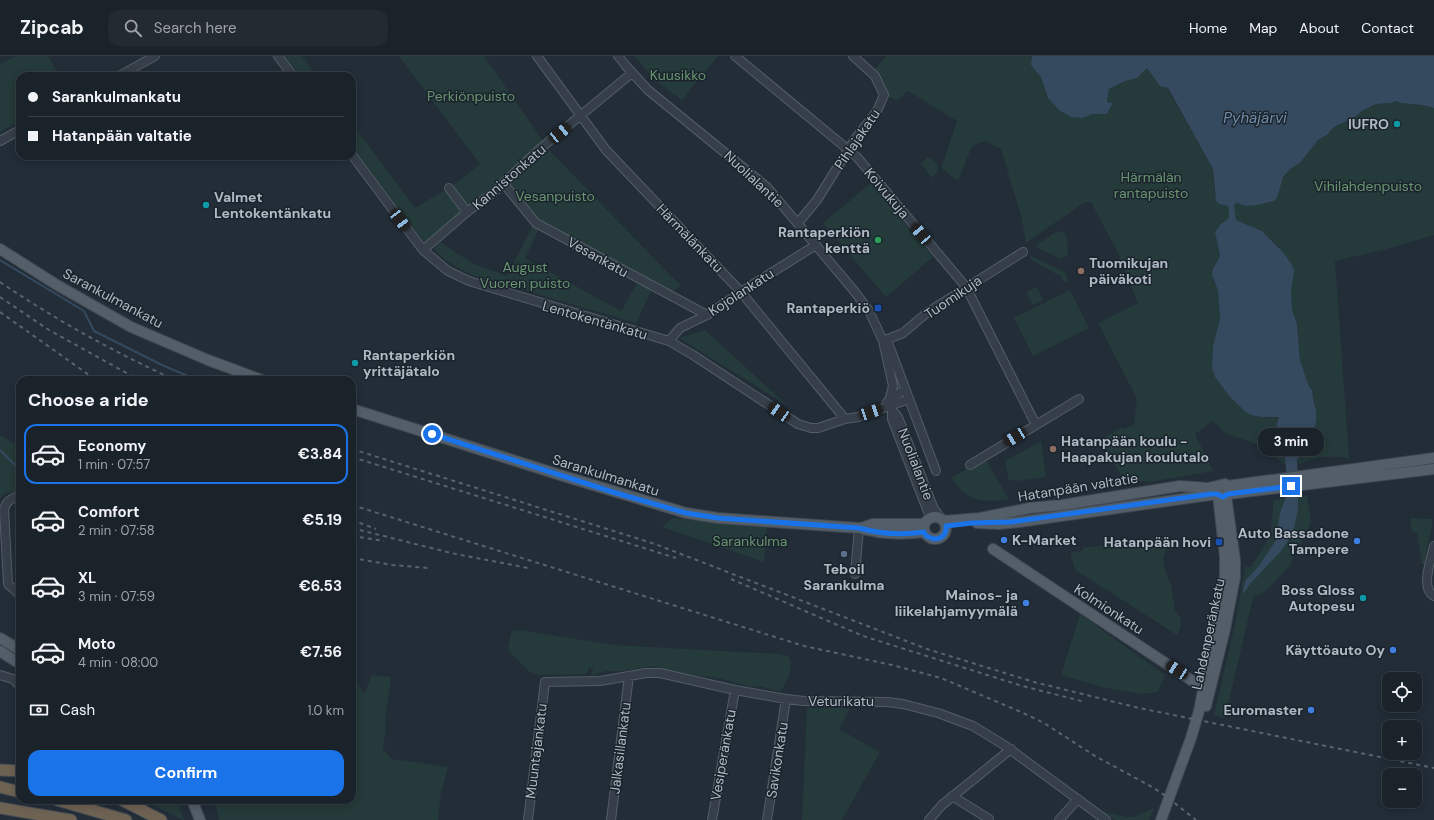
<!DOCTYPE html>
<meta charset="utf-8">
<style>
:root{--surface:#1a222a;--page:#232a32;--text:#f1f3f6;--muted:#9fa4a8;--line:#383f47;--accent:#1a73e8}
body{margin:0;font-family:"DM Sans",sans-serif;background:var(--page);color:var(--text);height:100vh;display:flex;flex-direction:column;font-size:15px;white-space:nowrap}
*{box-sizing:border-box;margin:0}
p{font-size:13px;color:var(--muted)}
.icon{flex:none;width:22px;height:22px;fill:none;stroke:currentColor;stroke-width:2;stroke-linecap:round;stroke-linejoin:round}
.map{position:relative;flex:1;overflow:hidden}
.sheet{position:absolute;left:16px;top:320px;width:340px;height:428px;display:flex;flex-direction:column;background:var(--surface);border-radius:12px;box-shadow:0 2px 10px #0003,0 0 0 1px var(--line)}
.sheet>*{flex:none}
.guide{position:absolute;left:16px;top:16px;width:340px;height:88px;border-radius:12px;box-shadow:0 2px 10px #0003,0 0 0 1px var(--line);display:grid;align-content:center;height:88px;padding:0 12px;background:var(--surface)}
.tools{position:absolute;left:1382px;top:616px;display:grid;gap:8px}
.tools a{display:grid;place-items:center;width:40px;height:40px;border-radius:8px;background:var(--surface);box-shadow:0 2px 10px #0003,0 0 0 1px var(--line);font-size:20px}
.end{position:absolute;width:18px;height:18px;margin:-9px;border:5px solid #1a73e8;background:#fff;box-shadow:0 0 0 2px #fff}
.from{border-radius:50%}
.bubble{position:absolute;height:28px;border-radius:12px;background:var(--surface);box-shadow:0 2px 10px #0003,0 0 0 1px var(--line);font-size:13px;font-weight:700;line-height:28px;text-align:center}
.car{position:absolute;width:12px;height:24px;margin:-12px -6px;border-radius:5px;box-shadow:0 0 3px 1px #0007;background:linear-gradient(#222 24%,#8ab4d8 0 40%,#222 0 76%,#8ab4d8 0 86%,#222 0)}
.guide b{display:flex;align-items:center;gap:14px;height:38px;font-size:15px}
.guide b+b{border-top:1px solid var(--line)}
.guide i{width:10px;height:10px;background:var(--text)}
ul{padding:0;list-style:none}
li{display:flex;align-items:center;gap:12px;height:60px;margin:0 8px 6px;padding:0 4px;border:2px solid transparent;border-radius:12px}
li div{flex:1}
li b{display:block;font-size:15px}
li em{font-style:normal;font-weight:700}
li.active{border-color:var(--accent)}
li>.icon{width:36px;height:36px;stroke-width:1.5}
h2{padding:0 12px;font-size:18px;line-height:48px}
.pay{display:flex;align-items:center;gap:10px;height:44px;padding:0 12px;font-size:15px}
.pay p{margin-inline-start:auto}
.cta{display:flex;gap:8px;margin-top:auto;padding:8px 12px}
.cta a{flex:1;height:46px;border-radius:12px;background:var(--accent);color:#fff;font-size:16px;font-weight:700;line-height:46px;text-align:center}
header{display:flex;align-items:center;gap:24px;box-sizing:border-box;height:56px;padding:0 20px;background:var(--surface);border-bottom:1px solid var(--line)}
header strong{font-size:19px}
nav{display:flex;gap:22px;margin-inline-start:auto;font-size:14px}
.search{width:280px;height:36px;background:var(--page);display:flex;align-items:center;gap:10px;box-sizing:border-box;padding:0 14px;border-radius:12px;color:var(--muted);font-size:15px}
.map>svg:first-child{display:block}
.green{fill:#253a3a}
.water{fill:#364a5f}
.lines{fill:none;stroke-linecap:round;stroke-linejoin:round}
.stream{stroke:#364a5f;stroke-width:2}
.minor-casing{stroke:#535d66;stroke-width:10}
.major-casing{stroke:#3f4852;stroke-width:12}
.highway-casing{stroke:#404a53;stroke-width:13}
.minor{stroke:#363f49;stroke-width:8}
.major{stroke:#535e69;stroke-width:10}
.highway{stroke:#6e6253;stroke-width:11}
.rail{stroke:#586370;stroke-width:2;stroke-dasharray:4 4;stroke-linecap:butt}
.route{stroke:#1a73e8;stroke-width:5}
.culture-dot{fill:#0f9aa8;stroke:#1b242d;stroke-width:1.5}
.leisure-dot{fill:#2e9e5b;stroke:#1b242d;stroke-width:1.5}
.education-dot{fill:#8d6e63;stroke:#1b242d;stroke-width:1.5}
.transit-dot{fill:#1a4fb4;stroke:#1b242d;stroke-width:1.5}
.shop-dot{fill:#3f7fe0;stroke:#1b242d;stroke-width:1.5}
.service-dot{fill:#5c6f8a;stroke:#1b242d;stroke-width:1.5}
.labels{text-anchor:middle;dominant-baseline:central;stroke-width:3;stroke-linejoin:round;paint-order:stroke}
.park-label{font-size:14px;fill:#689570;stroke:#1b242d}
.poi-label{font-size:14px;font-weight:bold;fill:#b0bac5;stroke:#1b242d;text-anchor:end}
.street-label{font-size:14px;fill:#b0bac5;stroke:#1b242d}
.water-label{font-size:15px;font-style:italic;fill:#718da8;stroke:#1b242d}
</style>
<header>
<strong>Zipcab</strong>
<div class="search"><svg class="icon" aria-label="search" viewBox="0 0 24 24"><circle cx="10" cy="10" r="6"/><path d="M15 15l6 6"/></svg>Search here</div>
<nav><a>Home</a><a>Map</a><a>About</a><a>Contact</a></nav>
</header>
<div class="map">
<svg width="1434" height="764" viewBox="0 0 1434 764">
<rect width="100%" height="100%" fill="#222d38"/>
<path class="green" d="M16 0H48L60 20H20V65L0 76V8Z
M285 0H302L317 20H300Z
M399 0H484L543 85 506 120 468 152 451 131 480 108Z
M634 0H718L682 44 655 24Z
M886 0H1032L1031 9 1041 21 1048 42 1081 62 1093 58H1107L1113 47 1107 46 1109 33 1125 25 1137 22 1147 12 1160 30 1167 32 1213 113 1215 141 1232 150 1237 147 1258 149 1274 145 1277 142 1282 121 1290 113 1300 107 1318 84 1327 79 1334 71 1355 61 1362 55 1376 48 1391 47 1395 45 1401 47 1422 49 1434 52V179L1383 194 1335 205 1349 403C1328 398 1317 401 1297 409L1298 401 1308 390 1316 366V354L1313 343 1312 332 1308 328 1300 304 1297 268 1292 254 1291 235 1292 227 1287 203 1278 190 1262 175 1236 164 1215 176 1220 200 1215 208 1213 224 1218 235 1220 263 1213 290 1212 312 1215 321 1230 341 1251 359 1271 362 1279 361V378L1283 389 1286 410 1262 390 1225 377 1213 365 1195 378 1213 415 1150 426 1124 424 1100 384 1122 371 1124 373 1134 368 1137 343 1098 267 1138 247 1118 197 1091 146H1085L1026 187 1022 163 1001 93 985 85 972 90 958 125 941 112 957 65 908 35 897 44 881 39 875 13Z
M352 67 415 152 447 133 460 151 462 157 425 187 352 90Z
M549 94 681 230 672 235 548 169 536 160 508 129Z
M927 101C931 101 939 107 938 113 938 116 934 119 932 122L921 108Z
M871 127 933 201 886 241 823 167Z
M533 169 539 173 525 202 621 255 638 226 652 233 636 267 472 219C458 212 444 205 434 193L440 186 472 207 507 220Z
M1057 175 1062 176 1066 179 1068 194 1067 200 1060 203 1038 192 1036 190 1038 188Z
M1031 200 1066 217 1068 226 1067 227 1061 224 1062 221 1031 204Z
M1037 231 1043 244 1033 249 1026 236Z
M1070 234 1089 272 1033 300 1014 262Z
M705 274 788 350 679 282Z
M0 379 20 391V435L5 437 0 443Z
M1041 385 1046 421 1017 425 1016 424 1009 425 1005 405Z
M985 402 1009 444C980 445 970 448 951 422Z
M1307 439 1311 466 1304 482 1295 496 1290 510 1267 534 1253 542 1225 662 1214 659 1235 568 1245 511H1251L1270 480 1273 454V444Z
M672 462 767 471 764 506 662 471Z
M1410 462 1433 463 1424 508H1422L1417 475 1412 476Z
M20 476V525L15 520V477Z
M1166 481 1170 483 1163 503 1165 514 1171 529 1175 554 1181 563 1180 573 1177 579 1077 515 1074 511 1070 497 1083 495V492Z
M1080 558 1165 619 1158 636 1141 638 1106 632 1061 619Z
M520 574 614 589 779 598 788 600C795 610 787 627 780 635L772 634 760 630 752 631 721 623 677 616 652 610 622 615H607L599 617 594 620 591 617 593 615V613L588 612V616L584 618 538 619 530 616 514 600 510 597 508 592 512 575Z
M352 618 364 638 372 619 391 621 385 665 386 671 383 693 392 703 448 711 441 737 438 764H219L214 744H352Z
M807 652H850L839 673 880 696 842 764H802Z
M143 744H177L184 764H183Z
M1154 752 1149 764H1115L1103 756 1127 761H1134Z"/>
<path class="water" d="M1032 0H1434V52L1422 49 1401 47 1395 45 1391 47 1376 48 1362 55 1355 61 1334 71 1327 79 1318 84 1300 107 1290 113 1283 121 1277 142 1274 145 1258 149 1247 150 1237 147 1234 149 1236 164 1262 175 1283 196 1292 209 1294 215 1291 235 1292 254 1297 268 1300 304 1308 328 1312 334 1313 343 1316 354V366L1311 386 1297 404 1298 453 1294 472 1290 482 1281 495 1251 527 1243 538V534L1246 524 1259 510 1276 484 1280 457 1287 438 1286 410 1283 389 1277 372V367L1279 361C1269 361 1256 362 1247 357L1230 341 1215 321 1212 312 1213 290 1220 263 1218 235 1212 219 1213 213 1220 200 1215 176 1221 168 1229 162V152L1228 150 1219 148 1216 145 1213 113 1168 32 1160 30 1147 12 1137 22 1125 25 1109 33 1107 46 1113 47 1107 58H1093L1082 62 1071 61 1059 54 1048 42 1041 21 1031 9Z"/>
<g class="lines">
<path class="stream" d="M0 204 84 255 94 275 162 309 197 324
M0 394 20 414"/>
<g class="minor-casing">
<path id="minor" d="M278 0 293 20
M537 0 606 94 741 236 845 363
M618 0 626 10 648 34 767 131 855 236 869 255 883 285 893 330 889 345 892 354 898 361 934 453 940 461
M735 0 857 101 966 231 1036 369
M119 20 155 0
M0 85 20 74
M352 99 423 194 448 215 469 225 669 285 693 299 798 368 811 372H818L845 363 858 361 909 343
M503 127 536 167 707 259
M449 132 467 156
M798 167 817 144 855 83 877 55 884 39 875 20 853 0
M423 194 467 156 493 137 541 92 632 17
M887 284 936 415
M669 285 680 272 707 259 755 227 816 189
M883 285 903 277 928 256 1023 196
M887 346 905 333
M892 354V363L928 456 931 461
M970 409 1079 343
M20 439C12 443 6 444 4 454L8 528 20 539
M1434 490C1431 503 1420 533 1434 540
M855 518 859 472
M0 619 13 623 20 630
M952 740 989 763
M528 764 545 626 600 625 646 617H660L735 634 786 643 804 645 887 646 903 648 938 657 973 670 1004 689 1106 764
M611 764 629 620
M712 764 735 634
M767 764 786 643
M929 764 942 749 1011 693
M1059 764 1078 743"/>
</g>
<g class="major-casing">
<path id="major" d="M0 193 57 229 131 271 208 304 262 324
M352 353 560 419 686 457 718 462 859 472C880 478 902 479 924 476
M1227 430 1434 402
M1228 438 1434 413
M924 472a11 11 0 1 1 22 0a11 11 0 1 1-22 0Z
M944 465 980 462 1030 452 1062 449 1180 430 1208 432 1225 428 1228 432V438L1223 441 1218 439 1216 435 1217 431
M977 467 999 468 1019 466 1217 438
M861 472 873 468H924
M993 493 1197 628 1209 633
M0 582 20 594
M0 595 20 608
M1206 650 1225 573 1235 521V504L1226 440
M192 744 200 764
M1161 764 1191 682 1199 655 1222 540 1225 519V501L1218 439"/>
</g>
<g class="highway-casing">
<path id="highway" d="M0 714 20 715
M0 731 20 736
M57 744 126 764
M122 744 161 764
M0 752 71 764"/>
</g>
<use href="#minor" class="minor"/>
<use href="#major" class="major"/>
<use href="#highway" class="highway"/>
<path class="rail" d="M0 226C56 264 114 296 175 324
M0 241 49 274 139 324
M0 256 96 324
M352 393 655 488 927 593 1034 626 1139 652 1434 712
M352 401 676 502
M352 449 804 590 892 609 941 622 1021 656 1044 667 1095 700 1154 732 1167 741 1196 764
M352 464 376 473
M352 472 451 497 528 512
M352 480 384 485
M352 502 392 509 428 512
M731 523 863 580 1019 629 1085 646"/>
</g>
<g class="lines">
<path class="route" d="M432 378 616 437 686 457 718 462 859 472C880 478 902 479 924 476L926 480 934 483C942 483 947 478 946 470L972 467 1011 466 1211 438H1217L1223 441 1228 438 1291 430"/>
</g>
<g class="culture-dot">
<circle cx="1397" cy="68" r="4"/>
<circle cx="206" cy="149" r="4"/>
<circle cx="355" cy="307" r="4"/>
<circle cx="1363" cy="542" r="4"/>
</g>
<circle class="leisure-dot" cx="878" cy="184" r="4"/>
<g class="education-dot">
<circle cx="1081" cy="215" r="4"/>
<circle cx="1053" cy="393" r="4"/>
</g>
<g class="transit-dot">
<rect x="874" y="248" width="8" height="8" rx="2"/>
<rect x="1215" y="482" width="8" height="8" rx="2"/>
</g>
<g class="shop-dot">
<circle cx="1004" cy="484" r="4"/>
<circle cx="1357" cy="485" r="4"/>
<circle cx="1026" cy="547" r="4"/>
<circle cx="1393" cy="594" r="4"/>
<circle cx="1311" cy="654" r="4"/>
</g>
<circle class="service-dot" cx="844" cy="498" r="4"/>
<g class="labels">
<g class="park-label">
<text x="678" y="19">Kuusikko</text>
<text x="471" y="40">Perkiönpuisto</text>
<text x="1151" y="121">Härmälän<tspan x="1151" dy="16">rantapuisto</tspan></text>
<text x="1368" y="130">Vihilahdenpuisto</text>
<text x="555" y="140">Vesanpuisto</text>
<text x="525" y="211">August<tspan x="525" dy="16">Vuoren puisto</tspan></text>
<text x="750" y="485">Sarankulma</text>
</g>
<g class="poi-label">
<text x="1389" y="68">IUFRO</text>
<text x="214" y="141" text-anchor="start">Valmet<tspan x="214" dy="16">Lentokentänkatu</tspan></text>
<text x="870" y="176">Rantaperkiön<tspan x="870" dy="16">kenttä</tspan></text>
<text x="1089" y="207" text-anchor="start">Tuomikujan<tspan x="1089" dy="16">päiväkoti</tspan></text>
<text x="870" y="252">Rantaperkiö</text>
<text x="363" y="299" text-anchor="start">Rantaperkiön<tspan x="363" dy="16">yrittäjätalo</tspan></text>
<text x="1061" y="385" text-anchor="start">Hatanpään koulu -<tspan x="1061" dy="16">Haapakujan koulutalo</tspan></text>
<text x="1349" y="477">Auto Bassadone<tspan x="1349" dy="16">Tampere</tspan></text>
<text x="1012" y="484" text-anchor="start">K-Market</text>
<text x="1211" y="486">Hatanpään hovi</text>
<text x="844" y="513" text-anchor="middle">Teboil<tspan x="844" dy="16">Sarankulma</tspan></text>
<text x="1355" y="534">Boss Gloss<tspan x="1355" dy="16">Autopesu</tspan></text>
<text x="1018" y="539">Mainos- ja<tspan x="1018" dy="16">liikelahjamyymälä</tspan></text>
<text x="1385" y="594">Käyttöauto Oy</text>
<text x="1303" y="654">Euromaster</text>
</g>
<g class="street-label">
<text transform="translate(857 83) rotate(-56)">Pihlajakatu</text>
<text transform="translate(509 121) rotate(-41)">Kannistonkatu</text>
<text transform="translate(754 123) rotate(43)">Nuolialantie</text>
<text transform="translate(887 137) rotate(50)">Koivukuja</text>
<text transform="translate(690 182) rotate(46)">Härmälänkatu</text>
<text transform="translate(598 201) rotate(29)">Vesankatu</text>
<text transform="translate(741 236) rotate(-33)">Kojolankatu</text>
<text transform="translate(953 241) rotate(-34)">Tuomikuja</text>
<text transform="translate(113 242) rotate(28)">Sarankulmankatu</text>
<text transform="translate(595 264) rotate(16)">Lentokentänkatu</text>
<text transform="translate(916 408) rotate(69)">Nuolialantie</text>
<text transform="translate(606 419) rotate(17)">Sarankulmankatu</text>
<text transform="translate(1078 431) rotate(-9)">Hatanpään valtatie</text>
<text transform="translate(1109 553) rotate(33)">Kolmionkatu</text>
<text transform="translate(1208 578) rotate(-78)">Lahdenperänkatu</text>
<text x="841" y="645">Veturikatu</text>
<text transform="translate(620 692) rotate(-83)">Jalkasillankatu</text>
<text transform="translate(536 695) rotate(-83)">Muuntajankatu</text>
<text transform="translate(723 699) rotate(-80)">Vesiperänkatu</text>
<text transform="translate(777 704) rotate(-81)">Savikonkatu</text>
</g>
<g class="water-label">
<text x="1255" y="62">Pyhäjärvi</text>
</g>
</g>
</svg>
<div class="tools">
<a><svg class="icon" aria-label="locate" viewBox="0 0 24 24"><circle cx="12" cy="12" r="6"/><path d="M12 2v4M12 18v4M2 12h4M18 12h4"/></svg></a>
<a>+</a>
<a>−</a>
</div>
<i class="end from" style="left:432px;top:378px"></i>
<i class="end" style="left:1291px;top:430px"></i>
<div class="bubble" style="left:1258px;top:372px;width:66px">3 min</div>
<i class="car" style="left:560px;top:77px;rotate:51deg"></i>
<i class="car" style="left:400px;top:164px;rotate:143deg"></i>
<i class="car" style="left:921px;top:178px;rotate:320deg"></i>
<i class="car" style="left:779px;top:356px;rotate:304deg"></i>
<i class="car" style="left:871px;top:356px;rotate:71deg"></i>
<i class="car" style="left:1015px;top:381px;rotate:239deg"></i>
<i class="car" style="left:1177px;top:614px;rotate:303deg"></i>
<div class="guide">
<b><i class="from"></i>Sarankulmankatu</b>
<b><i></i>Hatanpään valtatie</b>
</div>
<section class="sheet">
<h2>Choose a ride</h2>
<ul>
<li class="active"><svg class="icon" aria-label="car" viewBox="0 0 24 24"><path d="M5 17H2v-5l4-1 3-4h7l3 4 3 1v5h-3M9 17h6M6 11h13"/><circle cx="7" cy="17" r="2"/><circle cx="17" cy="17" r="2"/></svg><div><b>Economy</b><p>1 min · 07:57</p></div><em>€3.84</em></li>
<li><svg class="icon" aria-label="car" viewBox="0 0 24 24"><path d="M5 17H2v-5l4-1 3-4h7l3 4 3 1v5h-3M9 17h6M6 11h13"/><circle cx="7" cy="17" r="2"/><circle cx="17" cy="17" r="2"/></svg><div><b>Comfort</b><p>2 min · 07:58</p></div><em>€5.19</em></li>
<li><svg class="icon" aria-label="car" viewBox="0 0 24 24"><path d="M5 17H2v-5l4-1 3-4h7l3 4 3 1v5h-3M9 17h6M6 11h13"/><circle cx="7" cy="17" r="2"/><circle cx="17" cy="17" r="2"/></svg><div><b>XL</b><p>3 min · 07:59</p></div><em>€6.53</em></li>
<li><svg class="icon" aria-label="car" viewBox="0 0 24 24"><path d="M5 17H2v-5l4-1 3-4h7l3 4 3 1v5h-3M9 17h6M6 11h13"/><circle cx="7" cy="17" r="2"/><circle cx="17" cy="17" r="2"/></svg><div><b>Moto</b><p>4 min · 08:00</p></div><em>€7.56</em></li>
</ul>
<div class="pay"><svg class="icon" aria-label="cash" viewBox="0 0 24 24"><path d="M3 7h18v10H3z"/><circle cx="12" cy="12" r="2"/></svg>Cash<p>1.0 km</p></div>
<div class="cta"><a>Confirm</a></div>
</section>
</div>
